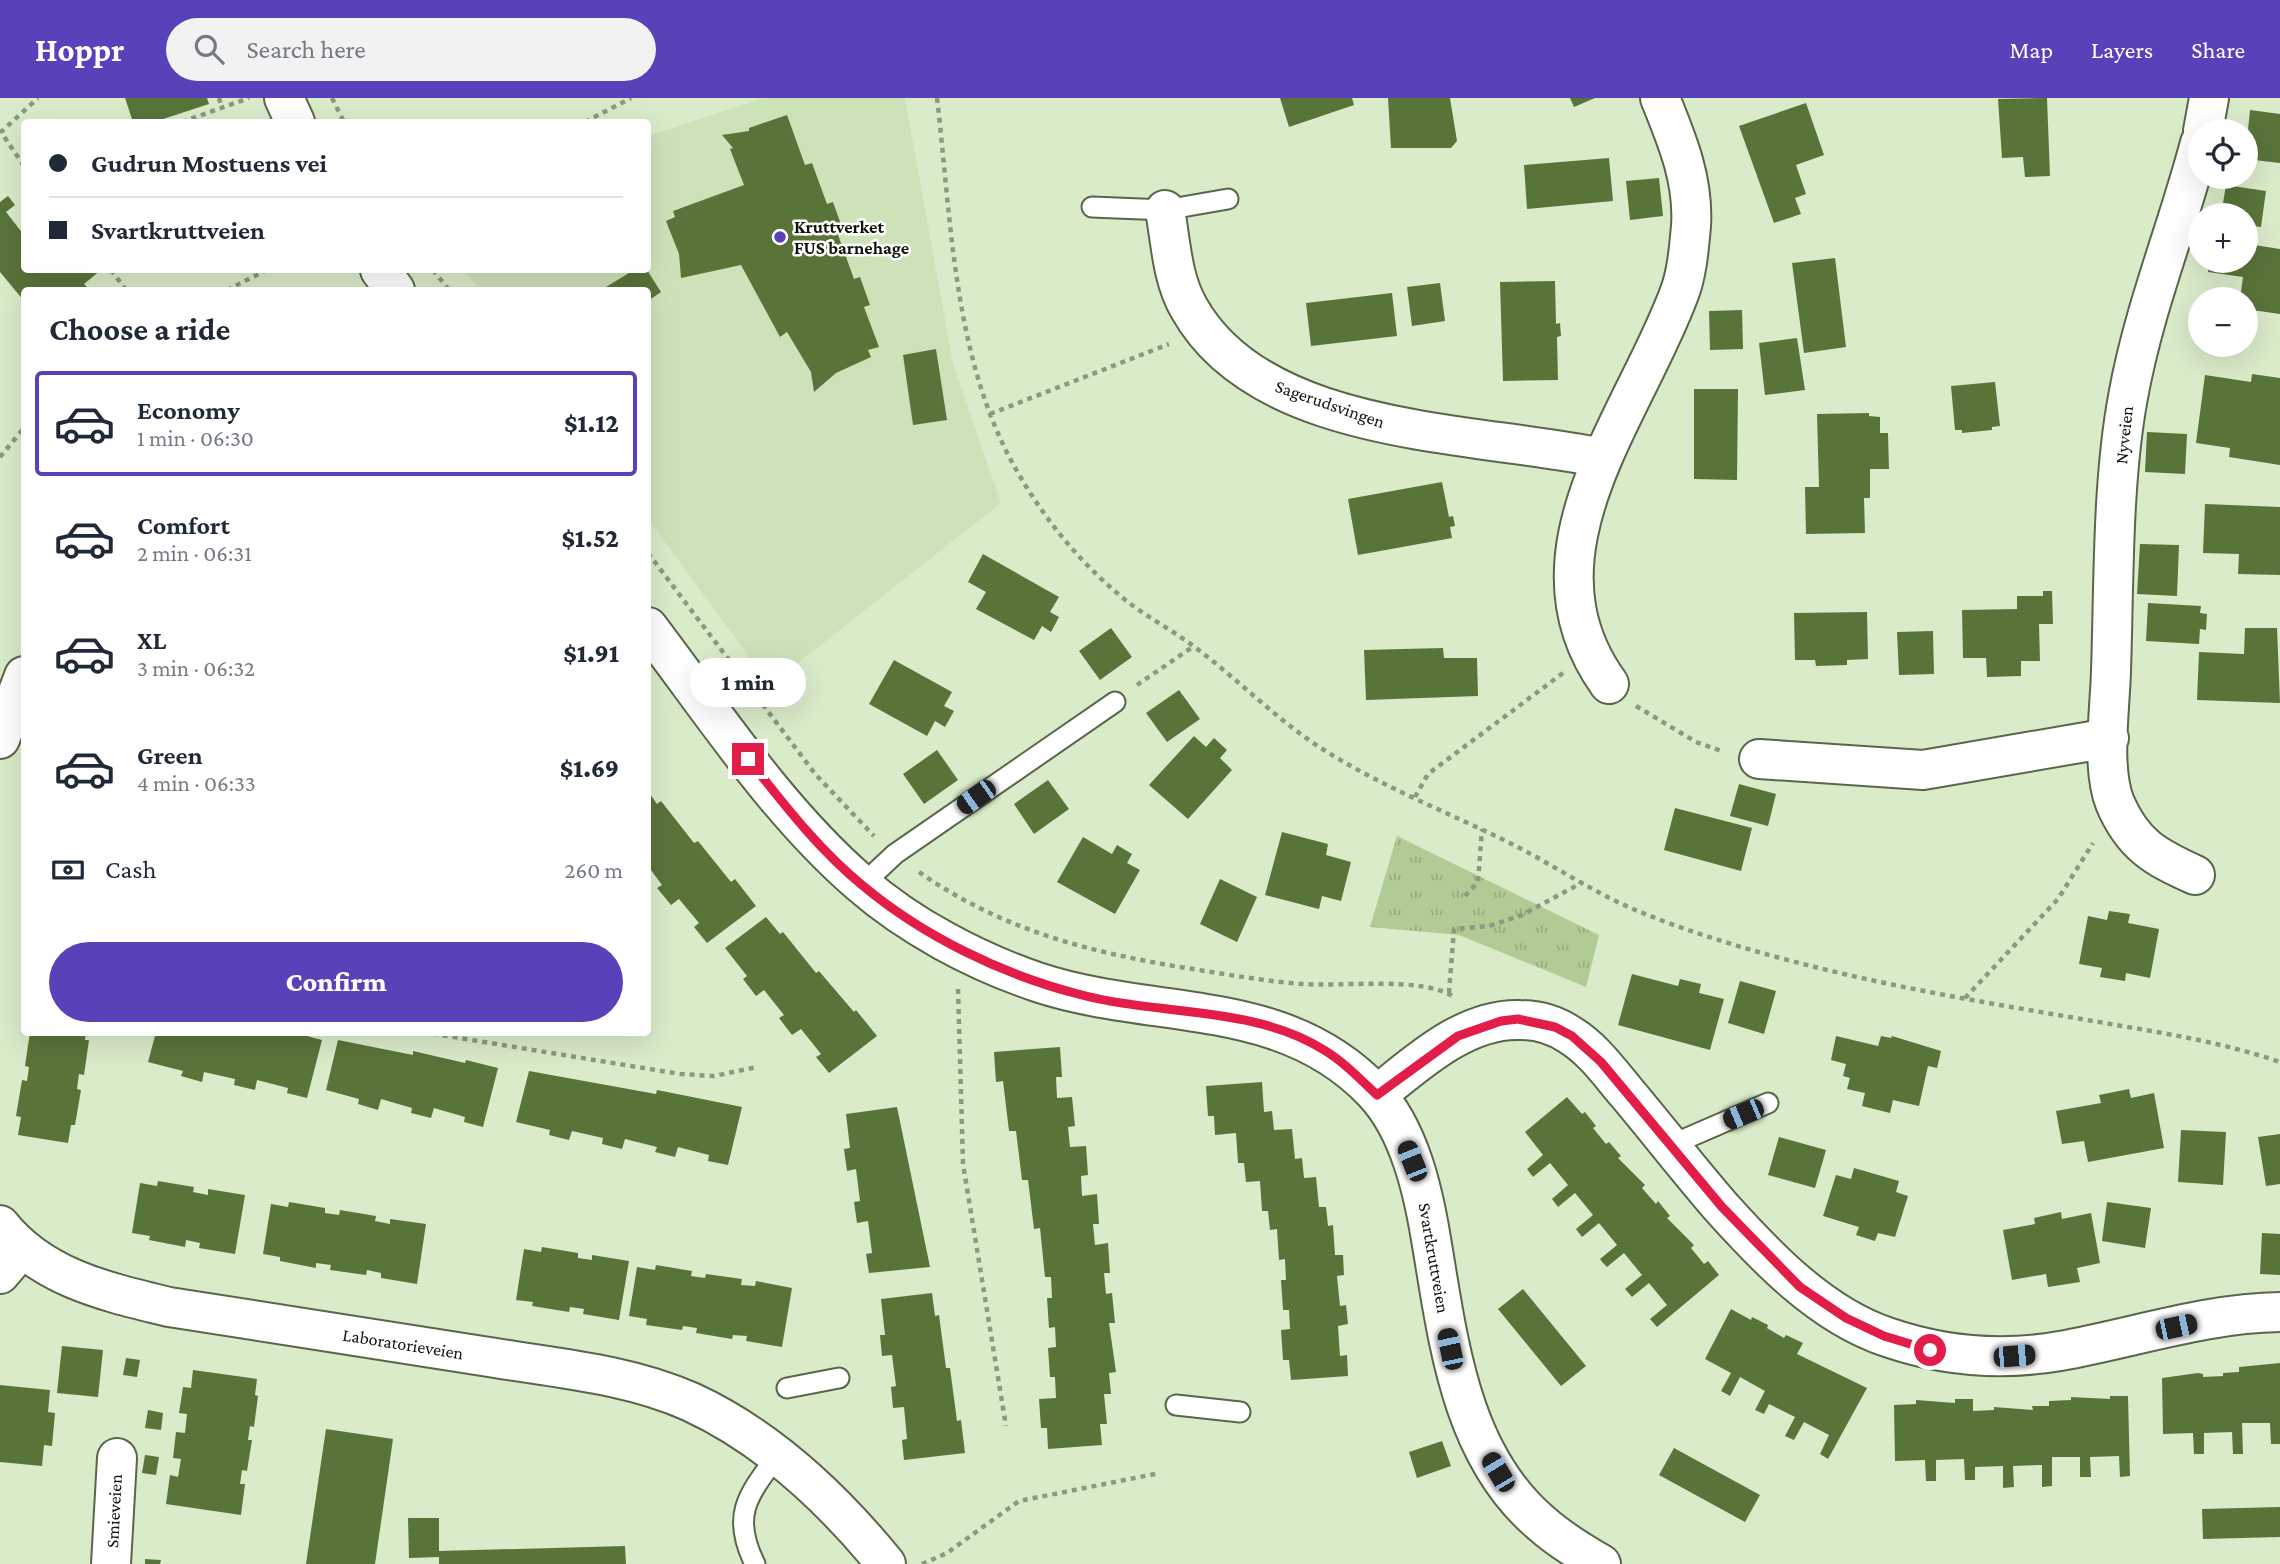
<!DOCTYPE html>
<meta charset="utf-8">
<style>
:root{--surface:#fff;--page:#f2f2f3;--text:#1f2937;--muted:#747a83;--line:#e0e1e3;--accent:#5841b9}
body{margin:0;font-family:"Crimson Pro",serif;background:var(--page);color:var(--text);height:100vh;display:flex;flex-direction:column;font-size:26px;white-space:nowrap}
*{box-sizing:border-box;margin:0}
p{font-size:23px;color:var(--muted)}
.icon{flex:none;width:38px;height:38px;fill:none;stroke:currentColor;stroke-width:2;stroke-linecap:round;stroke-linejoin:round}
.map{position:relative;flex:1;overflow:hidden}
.side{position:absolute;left:21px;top:189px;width:630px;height:749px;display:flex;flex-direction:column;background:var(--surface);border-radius:7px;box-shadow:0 7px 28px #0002}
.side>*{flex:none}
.top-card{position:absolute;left:21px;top:21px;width:630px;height:154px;border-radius:7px;box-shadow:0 7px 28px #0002;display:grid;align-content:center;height:154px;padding:0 28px;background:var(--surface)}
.fabs{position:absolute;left:2188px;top:21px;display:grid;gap:14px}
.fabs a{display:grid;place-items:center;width:70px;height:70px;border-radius:50%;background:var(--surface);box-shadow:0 7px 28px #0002;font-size:35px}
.end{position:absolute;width:32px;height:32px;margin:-16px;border:9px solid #e11d48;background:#fff;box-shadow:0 0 0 4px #fff}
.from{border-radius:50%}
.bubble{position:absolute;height:49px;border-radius:24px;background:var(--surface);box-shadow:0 7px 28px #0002;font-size:23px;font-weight:800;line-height:49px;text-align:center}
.car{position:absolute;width:21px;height:42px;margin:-21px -10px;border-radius:9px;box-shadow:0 0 5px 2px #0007;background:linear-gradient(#222 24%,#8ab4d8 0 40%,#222 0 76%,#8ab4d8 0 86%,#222 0)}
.top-card b{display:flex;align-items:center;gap:24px;height:66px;font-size:26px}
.top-card b+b{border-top:2px solid var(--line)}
.top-card i{width:18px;height:18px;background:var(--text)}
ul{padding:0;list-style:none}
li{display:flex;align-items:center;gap:21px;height:105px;margin:0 14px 10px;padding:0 14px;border:4px solid transparent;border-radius:7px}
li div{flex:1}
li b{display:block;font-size:26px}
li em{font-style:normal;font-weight:800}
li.on{border-color:var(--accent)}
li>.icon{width:63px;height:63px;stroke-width:1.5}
h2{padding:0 28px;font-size:32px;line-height:84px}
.pay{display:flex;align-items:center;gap:18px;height:77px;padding:0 28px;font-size:26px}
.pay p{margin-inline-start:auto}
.cta{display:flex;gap:14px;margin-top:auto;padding:14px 28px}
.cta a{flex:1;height:80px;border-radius:42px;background:var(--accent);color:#fff;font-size:28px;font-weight:800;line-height:80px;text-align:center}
header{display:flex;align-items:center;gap:42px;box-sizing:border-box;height:98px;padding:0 35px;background:var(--accent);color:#fff}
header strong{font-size:33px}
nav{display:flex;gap:38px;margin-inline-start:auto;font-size:24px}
.search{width:490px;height:63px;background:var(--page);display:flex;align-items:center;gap:18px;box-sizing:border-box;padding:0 24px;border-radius:38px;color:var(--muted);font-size:26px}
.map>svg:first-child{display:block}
.built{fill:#cee2ba}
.park{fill:url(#park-tufts)}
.building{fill:#597439}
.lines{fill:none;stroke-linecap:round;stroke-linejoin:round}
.service-casing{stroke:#58674a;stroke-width:23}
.minor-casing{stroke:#58674a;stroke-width:42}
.tertiary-casing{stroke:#58674a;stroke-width:42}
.path{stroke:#8c987f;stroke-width:4.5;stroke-dasharray:5 5;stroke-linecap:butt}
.service{stroke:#fff;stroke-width:19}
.minor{stroke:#fff;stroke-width:38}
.tertiary{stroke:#fff;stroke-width:38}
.route{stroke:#e11d48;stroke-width:9}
.poi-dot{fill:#5841b9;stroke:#fff;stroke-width:2.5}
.labels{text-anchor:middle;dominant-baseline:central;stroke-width:5;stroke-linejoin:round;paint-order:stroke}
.poi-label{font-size:18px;font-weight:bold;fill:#0f1409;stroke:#fff;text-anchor:start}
.street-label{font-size:18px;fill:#0f1409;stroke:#fff}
</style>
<header>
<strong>Hoppr</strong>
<div class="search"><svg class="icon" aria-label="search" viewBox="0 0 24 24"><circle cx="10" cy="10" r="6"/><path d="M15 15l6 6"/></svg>Search here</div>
<nav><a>Map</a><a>Layers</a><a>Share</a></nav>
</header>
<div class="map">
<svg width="2280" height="1466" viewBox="0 0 2280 1466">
<defs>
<pattern id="park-tufts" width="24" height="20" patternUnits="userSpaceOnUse" patternTransform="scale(1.75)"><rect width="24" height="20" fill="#b0cb93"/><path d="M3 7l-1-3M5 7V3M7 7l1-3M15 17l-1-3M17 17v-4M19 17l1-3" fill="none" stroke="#96ad7d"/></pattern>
</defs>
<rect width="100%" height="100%" fill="#daebca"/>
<path class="built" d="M764 0H905L953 266 1001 405 770 587 648 421V192H480L464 172H648V38Z"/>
<path class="park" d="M1397 738 1599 837 1586 889 1459 837 1370 829Z"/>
<path class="building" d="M125 0H207L209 6 154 24H133Z
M1280 0H1352L1354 7 1289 29Z
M1388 0H1450L1457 43 1451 50H1391Z
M1570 0H1595L1574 9Z
M2047 0 2050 78 2025 79 2023 59 2002 60 1998 1Z
M1806 5 1824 57 1796 67 1806 96 1795 100 1801 116 1774 125 1739 28Z
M2250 12 2280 16V65L2245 61Z
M787 17 805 67 812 65 827 106 833 104 843 132 837 134 854 181 860 179 870 207 864 209 879 249 868 252 871 259 836 275 814 294 811 274 787 234 780 239 741 167 681 180 679 156 666 123 675 119 673 113 744 87 730 51 733 50 722 37 749 33V30Z
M1609 60 1613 103 1527 111 1524 67Z
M1659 80 1663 118 1630 122 1626 83Z
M2226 87 2266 93 2261 129 2245 127V117H2221Z
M8 98 15 107 6 114 24 137V172H73L76 175 80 172H101L84 186 90 192H24V203L0 174V104Z
M2245 138H2249L2248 146 2280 151V216L2245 211V201H2240L2243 179 2208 174 2209 163H2245Z
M1835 160 1846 249 1804 255 1792 165Z
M634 172H647L661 194 648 203V192H601Z
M1555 183 1556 226 1560 225 1561 238 1557 239 1558 282 1503 283 1500 184Z
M1440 185 1445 223 1412 228 1407 189Z
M1392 195 1397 238 1311 248 1306 205Z
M1742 212 1743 251 1710 252 1709 213Z
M1797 240 1805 292 1765 297 1759 245Z
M936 251 947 322 913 327 903 257Z
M2252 276 2280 280V367L2229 359 2230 350 2196 345 2205 277 2251 284Z
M1995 284 2000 328 1992 329V332L1962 335V332H1955L1951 288Z
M1694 291H1738L1737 382 1694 381Z
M1869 315V318L1880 319V335H1888L1889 371H1870V400H1864L1865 435 1806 436 1805 389H1819L1817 316Z
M2147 334 2187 336 2185 376 2145 374Z
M1442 384 1449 419 1453 418 1455 428 1450 429 1452 440 1358 457 1348 401Z
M2205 406 2280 409V477L2238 476 2239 456 2203 455Z
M2140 446 2179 447 2177 498 2137 496Z
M983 456 1059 499 1050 514 1059 519 1051 534 1042 528 1034 542 976 511 986 494 968 484Z
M2043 493H2052L2053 526H2039L2040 563H2021V578L1987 579 1986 560H1963L1962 512 2017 511V498H2043Z
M2148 505 2201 508 2200 515 2207 516 2206 532 2200 531 2199 546 2146 543Z
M1867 514 1868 561 1847 562V567L1816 568 1815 562H1795L1794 515Z
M1111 530 1132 559 1100 582 1079 553Z
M2245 530H2277L2280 605 2197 602 2199 554 2244 556Z
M1933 533 1934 576 1899 577 1897 534Z
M1443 550 1444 560H1477L1478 598 1366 602 1364 552Z
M894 562 952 594 944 608 954 613 945 629 935 623 927 638 869 606Z
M1179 592 1200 621 1167 644 1146 615Z
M1194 638 1206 649 1214 640 1227 652 1220 660 1232 672 1188 721 1149 687Z
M937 652 958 682 924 706 903 676Z
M1048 682 1069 711 1034 736 1014 706Z
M1739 686 1776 696 1768 728 1730 718Z
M648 693 657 706 661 703 694 745 698 743 731 784 735 781 756 808 707 845 694 829 699 825 679 801 671 807 657 790 662 787 648 768Z
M1675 710 1752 730 1741 773 1664 752Z
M1282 734 1328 746 1326 757 1351 764 1341 803 1322 798 1319 811 1265 797Z
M1083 739 1112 756 1117 747 1132 756 1127 765 1140 772 1115 816 1057 784Z
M1220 781 1257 799 1237 844 1200 826Z
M2109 813 2130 816 2128 825 2159 831 2150 880 2126 875 2125 883 2100 879 2102 870 2079 866 2088 818 2107 822Z
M766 819 780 836 783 834 816 875 819 873 854 914 856 912 877 938 829 975 816 959 821 956 801 931 792 937 779 920 784 917 764 892 756 898 743 881 747 878 725 850Z
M1632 876 1678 888 1680 881 1701 886 1699 895 1724 901 1710 952 1618 927Z
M1740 883 1776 893 1764 936 1728 925Z
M30 934H86L85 942H89L84 977 79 976 77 991 81 992 75 1027H71L68 1045 18 1037 21 1019 16 1018 22 982 27 983 29 969 25 968Z
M156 934 289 937 292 934 322 942 307 1000 287 995 288 990 257 982 255 992 234 987 235 981 204 974 202 984 181 978 183 973 148 964Z
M1836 938 1878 948 1881 938 1891 940 1892 938 1941 953 1937 970 1928 968 1919 1008 1893 1002 1890 1015 1862 1008 1865 995 1847 991 1850 980 1843 978 1846 966 1831 962Z
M338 942 413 957V953L465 965 466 962 498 970 483 1029 464 1024 465 1019 434 1010 431 1020 411 1015 412 1010 381 1001 378 1012 358 1006 359 1001 326 992Z
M1060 949 1062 979H1056L1057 1000 1072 999 1075 1028 1068 1029 1070 1049 1086 1048 1088 1077 1081 1078 1082 1098 1097 1096 1099 1126H1093L1095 1147 1108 1145 1110 1175H1104L1106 1196 1112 1195 1115 1225H1109L1116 1274 1109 1275 1111 1296H1104L1107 1326H1100L1102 1347 1048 1351 1047 1330H1041L1039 1301 1056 1300 1055 1279H1050L1048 1250 1056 1249 1055 1229 1049 1230 1047 1200H1052L1051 1179H1045L1040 1130 1034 1131 1028 1082H1022L1016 1033H1009L1003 983 996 984 994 954Z
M529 973 656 996 657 992 742 1009 728 1067 708 1063 709 1057 678 1049 675 1059 655 1054 657 1049 625 1041 622 1051 602 1046 603 1040 572 1033 569 1042 549 1037 550 1032 516 1024Z
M1262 984 1264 1014 1272 1013 1274 1032 1292 1031 1295 1061 1302 1060 1304 1080 1316 1079 1319 1109H1326L1328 1128 1333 1127 1335 1157H1343L1344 1177 1337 1178 1340 1208 1346 1207 1348 1226 1338 1228 1340 1258 1347 1257 1348 1278 1291 1282 1289 1262H1283L1281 1232 1290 1231 1289 1212H1283L1281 1182H1286L1285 1161 1279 1162 1277 1131 1270 1132 1268 1113H1262L1260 1083 1246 1084 1244 1065H1238L1236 1035 1215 1037 1214 1018H1208L1206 988Z
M2129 991 2131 1000 2154 995 2164 1050 2088 1064 2084 1043 2062 1046 2056 1013 2101 1005 2099 997Z
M1567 999 1582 1016 1585 1014 1596 1028 1593 1030 1606 1046 1609 1044 1621 1058 1618 1060 1645 1087 1642 1090 1656 1106 1658 1103 1670 1118 1667 1120 1694 1147 1691 1150 1704 1166 1708 1163 1719 1177 1657 1229 1650 1221 1667 1207 1649 1185 1632 1199 1625 1191 1642 1177 1624 1155 1607 1169 1603 1165 1600 1161 1617 1147 1599 1125 1582 1139 1576 1131 1593 1117 1575 1095 1558 1109 1552 1101 1568 1087 1550 1065 1533 1079 1527 1071 1543 1057 1525 1034Z
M897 1009 930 1169 869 1175 866 1156 872 1155 868 1123 857 1125 854 1104 860 1103 856 1071 847 1073 844 1051 850 1050 846 1016Z
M2181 1032 2226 1034 2223 1087 2178 1084Z
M2280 1036V1086L2266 1088 2258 1039Z
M1779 1039 1826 1052 1815 1090 1768 1077Z
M1854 1070 1899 1083 1896 1094 1908 1098 1895 1139 1878 1135 1875 1143 1856 1137 1859 1129 1823 1118 1836 1077 1851 1081Z
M158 1083 194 1089 193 1094 208 1097V1091L245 1097 235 1156 199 1150 200 1145 186 1142 185 1149 149 1142 150 1138 132 1135 140 1085 157 1088Z
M289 1104 325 1110V1115L339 1117 340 1112 376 1118 375 1123 390 1126V1121L426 1126 417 1186 381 1180V1175L367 1172 366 1177 330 1172 331 1167 316 1165V1170L280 1163V1159L263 1156 271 1106 288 1109Z
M2107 1104 2151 1110 2145 1150 2102 1143Z
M2061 1114 2062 1121 2091 1115 2100 1165 2077 1170 2080 1184 2048 1189 2046 1176 2012 1182 2003 1132 2035 1126 2034 1120Z
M2262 1135 2280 1136V1177L2260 1176Z
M542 1149 578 1155V1160L592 1162V1157L629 1163 619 1222 583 1216 584 1211 570 1209 569 1214 532 1208 533 1204 516 1202 524 1151 541 1154Z
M656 1167 692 1173 691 1178 705 1180 706 1176 742 1181 741 1187 755 1188 756 1183 792 1190 782 1249 746 1243 747 1238 733 1237 732 1241 696 1235 697 1230 683 1228 682 1232 646 1227 647 1221 629 1218 637 1169 655 1172Z
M1523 1191 1586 1268 1561 1288 1498 1211Z
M932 1195 935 1218 939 1217 946 1270H950L957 1323 961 1322 965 1355 904 1362 902 1342 907 1341 904 1309 893 1310 891 1289 896 1288 892 1257 882 1258 880 1237H885L881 1201Z
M1731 1211 1751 1222 1752 1219 1768 1227 1767 1230 1784 1240 1786 1237 1803 1245 1797 1256 1867 1290 1828 1361 1820 1356 1829 1337 1804 1324 1794 1342 1785 1338 1795 1319 1769 1306 1764 1316 1755 1312 1765 1293 1740 1279 1730 1298 1721 1293 1731 1275 1705 1261Z
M62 1248 103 1252 98 1299 57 1295Z
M126 1260 140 1262 137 1279 123 1277Z
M2280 1265V1346H2271L2270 1325H2242L2243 1356H2233L2232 1334 2204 1335V1356H2194L2193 1335 2163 1336 2162 1280 2198 1275 2203 1276V1279L2223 1278V1275L2239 1274V1269Z
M193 1272 257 1281 255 1297 258 1298 254 1329 250 1328 248 1342H252L247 1373 242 1372 240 1386H245L241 1417 166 1406 170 1377 178 1379 181 1361 173 1360 176 1334 185 1335 187 1316 179 1315 183 1289 191 1290Z
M0 1287 50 1292 48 1314 55 1315 52 1348 44 1347 42 1368 0 1364Z
M2110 1298H2128L2130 1378 2120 1379 2119 1358 2090 1359 2091 1379H2080V1359H2052V1388L2042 1389V1367L2013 1368 2014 1389 2003 1390V1368L1975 1369V1382H1965L1964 1361 1936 1362V1383H1926L1925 1362 1895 1363 1894 1307 1916 1306V1302L1955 1305V1301H1973V1313L1994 1312V1309L2033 1312 2032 1308H2049V1303L2071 1302V1299L2110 1301Z
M148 1312 163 1315 161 1332 145 1330Z
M326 1331 393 1341 375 1466H306Z
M1442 1343 1451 1368 1417 1380 1409 1354Z
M1674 1350 1760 1397 1745 1424 1659 1377Z
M145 1357 159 1359 156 1377 142 1375Z
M2280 1409V1439L2203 1441 2202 1411Z
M408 1420H439V1453L625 1448 626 1466H439V1459L409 1460Z
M145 1461 161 1462 160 1466H145Z"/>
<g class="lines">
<g class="service-casing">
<path id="service" d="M1092 109 1165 112 1228 101
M862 787 895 756 1115 604
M1671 1047 1768 1005
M787 1290 839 1280
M1176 1307 1240 1314
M755 1466C731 1418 747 1398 777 1358"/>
</g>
<g class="minor-casing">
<path id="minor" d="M2203 33 2209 0
M1165 112C1171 145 1172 181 1189 210 1261 339 1475 333 1602 360
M1609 586C1515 456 1633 320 1679 196 1687 176 1689 150 1691 128 1694 82 1677 42 1660 0
M0 641 24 578
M1759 661 1923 672 2109 640
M2195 777C2155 759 2133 747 2115 705 2101 670 2110 611 2111 573 2114 486 2112 385 2128 299 2144 210 2177 132 2200 45
M1377 997C1417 965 1465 920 1520 922 1538 922 1555 927 1570 937 1593 951 1609 974 1626 994 1658 1032 1688 1071 1721 1109 1766 1159 1821 1217 1887 1239 1942 1258 2002 1263 2060 1253 2133 1240 2205 1215 2280 1214
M0 1127C42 1180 107 1194 169 1209 276 1226 382 1242 489 1259 556 1270 629 1276 691 1304 767 1339 833 1401 886 1466
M0 1176 22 1150
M111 1466 117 1360"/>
</g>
<g class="tertiary-casing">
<path id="tertiary" d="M284 0 295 24
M380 172 395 192
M648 529C714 616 777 713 860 785 909 828 975 863 1037 884 1154 923 1282 897 1374 994 1409 1031 1423 1092 1431 1141 1448 1240 1459 1355 1541 1425 1559 1441 1580 1454 1601 1466"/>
</g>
<path class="path" d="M219 0 222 10
M332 0 344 24
M937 0C952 127 953 267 1021 380 1048 426 1086 471 1128 504 1150 521 1174 533 1196 550 1240 583 1278 623 1324 652 1381 688 1444 713 1504 742 1547 763 1589 792 1633 811 1690 835 1755 854 1815 869 1907 892 2000 907 2093 923 2156 934 2219 943 2280 964
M182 24 249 0
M585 24 631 0
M24 68 1 34 38 0
M111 172 126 192
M433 172 449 192
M227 192 267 172
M990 316 1169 246
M0 359 24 330
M648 455 816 677 874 738
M1137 587 1194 548
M1636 608 1696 644 1724 654
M1415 699 1428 676 1563 575
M919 774C1002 832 1088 854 1186 870 1225 876 1263 883 1302 886 1342 889 1423 878 1454 899
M1465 798 1478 784 1482 731
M958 891 963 1066 1006 1328
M1449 895 1454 831 1489 828 1522 817 1583 784
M1965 900 2058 801 2093 745
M423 934 680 976 714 978 757 969
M922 1466 947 1455 1019 1403 1160 1375"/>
<use href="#service" class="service"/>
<use href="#minor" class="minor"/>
<use href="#tertiary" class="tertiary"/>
</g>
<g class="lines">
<path class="route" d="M748 661C783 705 818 751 862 787 923 838 1001 876 1078 896 1158 918 1252 907 1324 952 1344 964 1360 981 1377 997L1458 938 1501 923 1518 921 1555 929 1572 938 1601 964 1722 1109 1800 1189 1846 1220 1884 1238 1930 1252"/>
</g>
<circle class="poi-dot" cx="780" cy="139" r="7"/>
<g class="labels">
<g class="poi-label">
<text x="794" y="129">Kruttverket<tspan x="794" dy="21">FUS barnehage</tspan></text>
</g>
<g class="street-label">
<text transform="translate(1330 306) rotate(19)">Sagerudsvingen</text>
<text transform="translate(2124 337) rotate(-84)">Nyveien</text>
<text transform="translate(1434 1160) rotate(80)">Svartkruttveien</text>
<text transform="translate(403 1246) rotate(9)">Laboratorieveien</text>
<text transform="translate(114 1413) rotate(-87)">Smieveien</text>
</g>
</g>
</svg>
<div class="fabs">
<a><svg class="icon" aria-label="locate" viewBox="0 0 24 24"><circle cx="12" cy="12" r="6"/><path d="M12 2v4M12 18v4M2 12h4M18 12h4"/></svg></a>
<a>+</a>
<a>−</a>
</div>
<i class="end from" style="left:1930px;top:1252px"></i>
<i class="end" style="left:748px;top:661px"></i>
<div class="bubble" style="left:690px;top:560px;width:116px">1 min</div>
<i class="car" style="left:976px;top:699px;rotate:235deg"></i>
<i class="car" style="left:1743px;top:1016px;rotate:247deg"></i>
<i class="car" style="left:1412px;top:1063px;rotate:338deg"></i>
<i class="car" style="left:2176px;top:1229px;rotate:78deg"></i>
<i class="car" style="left:1450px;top:1251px;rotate:348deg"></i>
<i class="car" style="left:2014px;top:1258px;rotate:85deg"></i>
<i class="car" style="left:1498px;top:1374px;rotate:329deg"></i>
<div class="top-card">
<b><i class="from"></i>Gudrun Mostuens vei</b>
<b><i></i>Svartkruttveien</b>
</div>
<section class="side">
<h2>Choose a ride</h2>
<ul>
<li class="on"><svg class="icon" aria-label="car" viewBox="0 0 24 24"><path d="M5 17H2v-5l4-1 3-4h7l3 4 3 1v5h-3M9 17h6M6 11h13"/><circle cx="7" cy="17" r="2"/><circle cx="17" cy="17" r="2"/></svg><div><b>Economy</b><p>1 min · 06:30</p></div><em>$1.12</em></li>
<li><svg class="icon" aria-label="car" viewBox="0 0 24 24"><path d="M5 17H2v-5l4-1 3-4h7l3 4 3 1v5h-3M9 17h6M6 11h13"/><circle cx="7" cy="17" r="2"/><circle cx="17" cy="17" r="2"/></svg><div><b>Comfort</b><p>2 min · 06:31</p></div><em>$1.52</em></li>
<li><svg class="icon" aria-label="car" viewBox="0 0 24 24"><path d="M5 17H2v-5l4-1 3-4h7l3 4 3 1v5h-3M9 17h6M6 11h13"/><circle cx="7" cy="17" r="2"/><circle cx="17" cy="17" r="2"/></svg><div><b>XL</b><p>3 min · 06:32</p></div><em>$1.91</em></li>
<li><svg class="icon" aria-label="car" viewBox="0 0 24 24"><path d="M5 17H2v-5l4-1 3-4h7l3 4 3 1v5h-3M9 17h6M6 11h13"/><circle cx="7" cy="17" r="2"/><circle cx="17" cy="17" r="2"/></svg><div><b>Green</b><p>4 min · 06:33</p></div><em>$1.69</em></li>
</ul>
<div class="pay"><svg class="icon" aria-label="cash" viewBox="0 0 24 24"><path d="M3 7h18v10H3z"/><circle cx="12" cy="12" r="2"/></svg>Cash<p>260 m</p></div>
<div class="cta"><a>Confirm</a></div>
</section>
</div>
